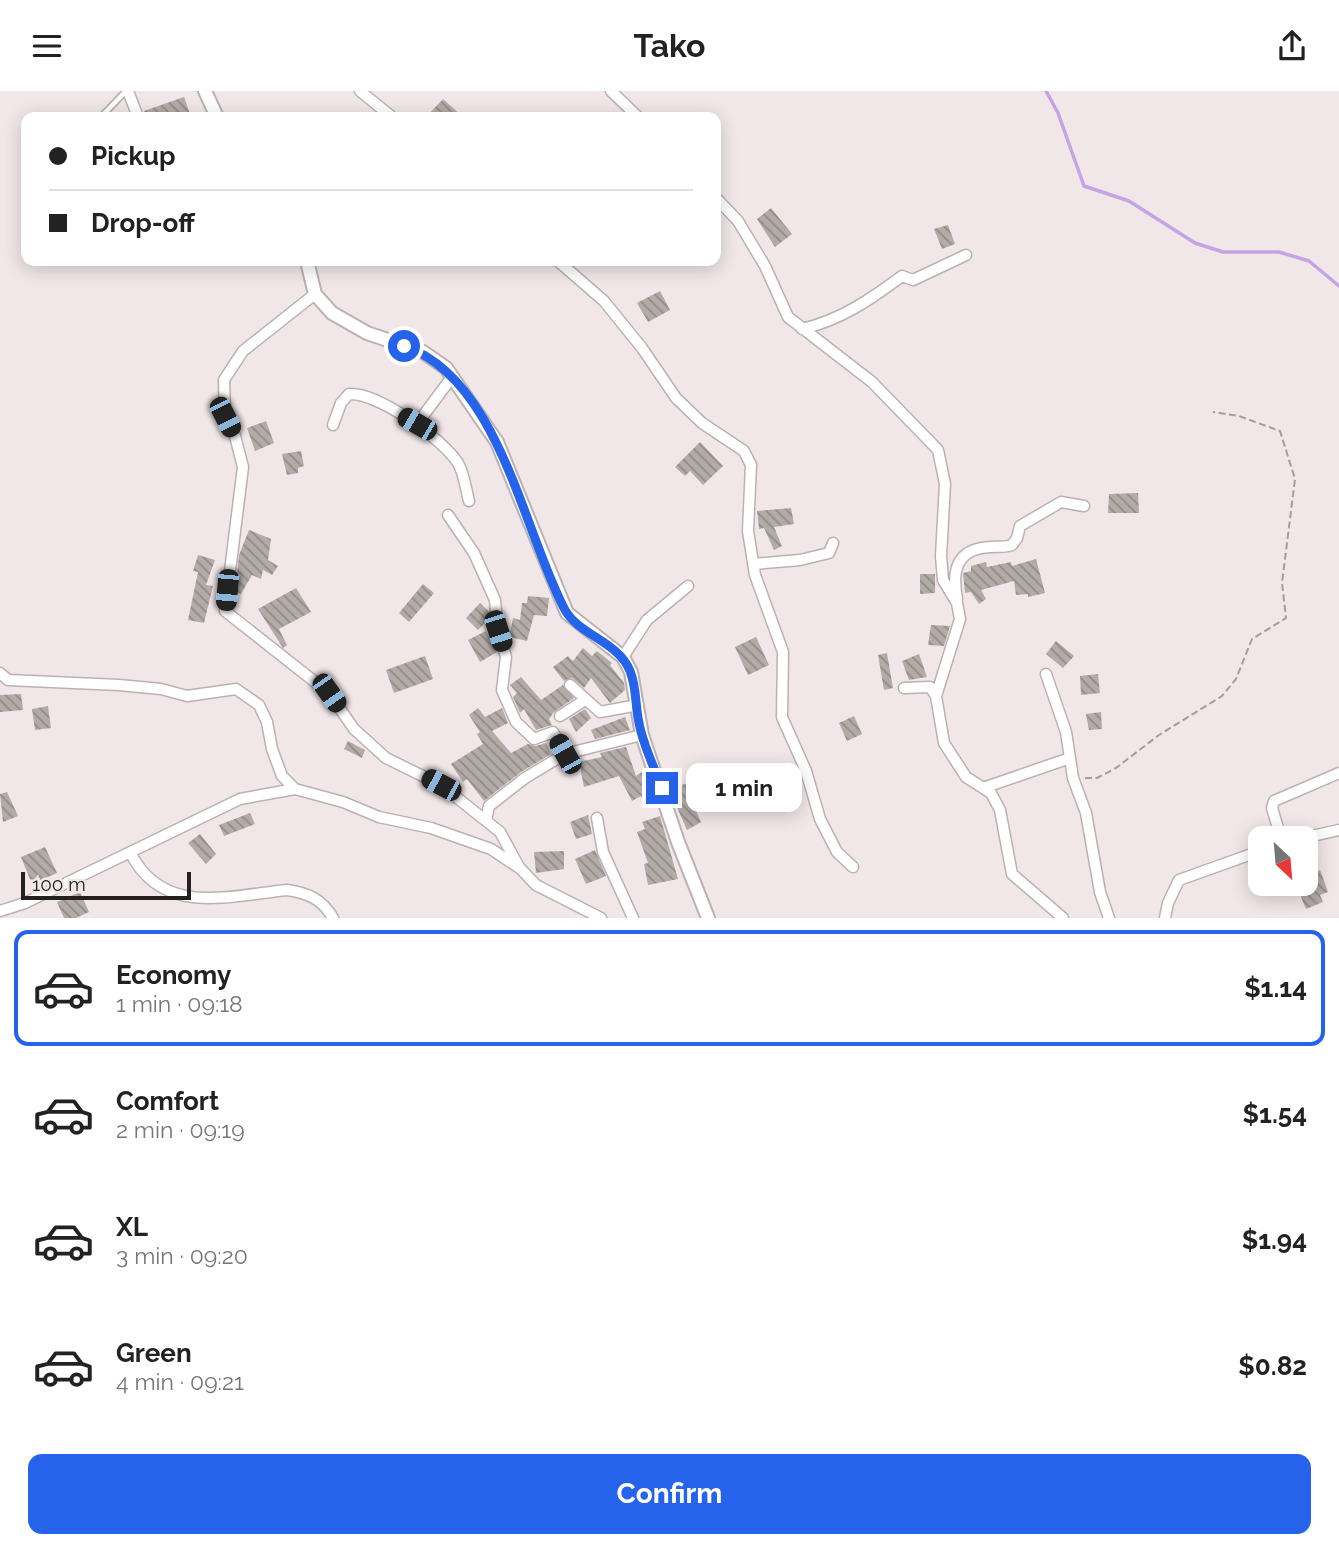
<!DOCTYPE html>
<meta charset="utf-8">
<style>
:root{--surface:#fff;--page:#f6f6f6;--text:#222;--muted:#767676;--line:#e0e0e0;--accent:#2563eb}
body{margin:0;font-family:Raleway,sans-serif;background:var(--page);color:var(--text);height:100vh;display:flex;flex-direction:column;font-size:26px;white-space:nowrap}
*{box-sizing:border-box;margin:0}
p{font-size:23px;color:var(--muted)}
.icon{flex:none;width:38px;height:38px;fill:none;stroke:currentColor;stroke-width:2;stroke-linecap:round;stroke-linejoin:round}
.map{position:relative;height:827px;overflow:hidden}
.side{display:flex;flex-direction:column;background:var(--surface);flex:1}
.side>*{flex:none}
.top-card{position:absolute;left:21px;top:21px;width:700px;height:154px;border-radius:14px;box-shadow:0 4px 18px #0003;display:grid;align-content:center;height:154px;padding:0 28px;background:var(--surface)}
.needle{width:46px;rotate:154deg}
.tools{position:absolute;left:1248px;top:735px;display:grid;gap:14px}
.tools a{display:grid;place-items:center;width:70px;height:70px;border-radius:14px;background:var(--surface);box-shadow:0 4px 18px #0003;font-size:35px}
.scale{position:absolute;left:21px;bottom:18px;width:170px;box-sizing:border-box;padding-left:7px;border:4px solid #242020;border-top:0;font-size:19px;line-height:24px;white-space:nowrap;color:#242020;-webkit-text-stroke:5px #f1e7e8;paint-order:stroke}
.end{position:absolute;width:32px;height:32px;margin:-16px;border:9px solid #2563eb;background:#fff;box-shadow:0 0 0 4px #fff}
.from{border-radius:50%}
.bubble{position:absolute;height:49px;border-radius:14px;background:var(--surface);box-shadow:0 4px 18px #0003;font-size:23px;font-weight:700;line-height:49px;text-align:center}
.car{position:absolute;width:21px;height:42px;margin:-21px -10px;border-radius:9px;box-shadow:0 0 5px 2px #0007;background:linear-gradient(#222 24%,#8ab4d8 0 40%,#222 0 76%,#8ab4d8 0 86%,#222 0)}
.top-card b{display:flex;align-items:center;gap:24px;height:66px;font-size:26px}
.top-card b+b{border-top:2px solid var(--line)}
.top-card i{width:18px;height:18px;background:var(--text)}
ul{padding:12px 0 0;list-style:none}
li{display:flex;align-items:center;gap:21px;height:116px;margin:0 14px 10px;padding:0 14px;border:4px solid transparent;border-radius:14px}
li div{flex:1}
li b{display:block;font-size:26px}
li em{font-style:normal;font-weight:700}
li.selected{border-color:var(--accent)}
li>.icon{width:63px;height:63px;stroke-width:1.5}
.action{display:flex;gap:14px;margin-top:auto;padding:14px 28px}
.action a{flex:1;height:80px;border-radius:14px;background:var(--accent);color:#fff;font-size:28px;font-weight:700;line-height:80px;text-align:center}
header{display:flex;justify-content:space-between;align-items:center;height:91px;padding:0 28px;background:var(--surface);font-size:32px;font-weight:700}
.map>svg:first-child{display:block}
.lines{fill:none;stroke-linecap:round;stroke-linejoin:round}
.stream{stroke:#c6a3e4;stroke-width:3.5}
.building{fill:url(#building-back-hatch)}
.service-casing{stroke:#bbb1b2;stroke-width:8}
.minor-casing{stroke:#bbb1b2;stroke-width:13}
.tertiary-casing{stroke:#bbb1b2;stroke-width:16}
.path{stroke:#a49c9d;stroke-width:2;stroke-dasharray:7 3.5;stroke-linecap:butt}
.service{stroke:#fff;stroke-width:4.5}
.minor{stroke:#fff;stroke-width:10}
.tertiary{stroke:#fff;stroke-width:12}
.route{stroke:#2563eb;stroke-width:9}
</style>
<header><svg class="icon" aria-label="menu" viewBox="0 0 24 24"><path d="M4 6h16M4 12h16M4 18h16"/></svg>Tako<svg class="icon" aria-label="share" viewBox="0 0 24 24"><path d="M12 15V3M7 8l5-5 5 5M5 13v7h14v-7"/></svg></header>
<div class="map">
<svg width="1339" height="827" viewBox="0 0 1339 827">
<defs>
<pattern id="building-back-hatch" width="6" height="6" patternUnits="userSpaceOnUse" patternTransform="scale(1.75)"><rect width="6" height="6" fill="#b3aba8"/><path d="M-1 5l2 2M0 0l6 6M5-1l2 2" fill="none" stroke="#918b88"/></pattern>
</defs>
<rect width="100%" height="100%" fill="#f1e7e8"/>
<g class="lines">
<path class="stream" d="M1046 0 1058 22 1084 95 1129 110 1195 152 1223 161H1279L1309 170 1339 195"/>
</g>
<path class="building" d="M184 6 191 26H145L144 20Z
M443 8 463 26H426Z
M771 117 792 143 775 156 757 128Z
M948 134 955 153 942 158 934 138Z
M660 200 670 219 648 231 637 212Z
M266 330 274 352 255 360 247 337Z
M700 351 723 375 703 394 690 380 685 385 675 376Z
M301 360 304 375 298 377V382L287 384 282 363Z
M1138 402 1139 422H1108L1109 403Z
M791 417 794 433 774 436 782 455 774 459 764 437 759 438 757 420Z
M249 439 271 448 268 469 278 475 272 484 263 479 261 488 252 484 241 503 235 500 240 484 237 483 239 464Z
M198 464 215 469 206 494 213 495 204 532 188 529 198 481 193 480Z
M1036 468 1045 502 1028 506V503L1016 504 1014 490 981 499 986 508 979 513 971 501 965 502 963 482 971 480V475L986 471 987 476 1011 471 1012 475Z
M920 483H935V502L920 503Z
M423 493 434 502 409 531 399 522Z
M296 497 311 521 279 538 287 554 283 557 258 518Z
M528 505 549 507 547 525 534 524 527 550 510 546V542L513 527 520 529 522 512H527Z
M480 512 489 521V528L478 539 466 527Z
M931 534 950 535 944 555 928 554Z
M486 540 497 561 480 571 468 549Z
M756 546 769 574 748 584 735 556Z
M1056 550 1074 565 1063 577 1046 563Z
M583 557 592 565 597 560 612 572 610 574 624 592 625 599 610 612 591 587 584 597 572 587 564 590 553 576 568 565 573 570Z
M887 562 893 597 884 599 878 564Z
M919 563 927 586 909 589 902 570Z
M425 565 433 588 394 602 386 579Z
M1098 583 1100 602 1081 604 1080 585Z
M521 586 541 609 563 594 574 607 554 621 549 628 552 634 536 639 524 618 520 622 513 606 517 602 510 594Z
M21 603 23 619 0 621V604Z
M48 615 51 637 35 639 32 618Z
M478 617 485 626 502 617 508 632 492 640 511 662 528 653 536 655 546 652 551 663 521 681 484 710 467 688 463 691 451 673 483 653 477 643 480 641 469 624Z
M585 618 591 627 576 641 569 628Z
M1101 621 1102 638 1089 639 1086 623Z
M854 625 862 643 847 650 839 632Z
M625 626 630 639 595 648 591 639Z
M348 650 365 659 362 667 344 658Z
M626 656 636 685 643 680 648 688 652 706 643 710 641 705 632 710 619 685 584 696 579 671 602 666 600 662Z
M688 692V702L701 731 687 739 675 712 680 709 676 696Z
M7 701 18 725 3 731 0 703Z
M250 722 255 733 224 745 219 734Z
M588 724 592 743 576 748 570 731Z
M660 725 678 788 648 794 644 773 648 772 637 741 645 738 642 731Z
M200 743 216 763 206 773 188 752Z
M45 756 57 782 32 793 21 766Z
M595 759 606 785 586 793 575 768Z
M564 760V778L536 782 534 761Z
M1320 779 1328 801 1320 804 1323 811 1306 818 1296 794 1306 793V785Z
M80 801 89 821 76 827H64L57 811Z"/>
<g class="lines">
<g class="service-casing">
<path id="service" d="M101 26 126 0"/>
</g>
<g class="minor-casing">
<path id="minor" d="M128 0 138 26
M360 0 392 26
M611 0 638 26
M716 107 738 130 765 175 788 226 872 291 938 359 945 393 941 465 943 489 957 512 960 528 936 605 944 652 966 686 991 702 1000 719 1012 783 1063 827
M558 170 604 210 642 257 676 307 702 332 744 360 751 374 748 440 755 484 783 561 782 626 806 680 820 728 837 761 853 776
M315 203 243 260 224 289 225 326 235 345 243 376 225 520 329 602 354 638 386 667 441 694 500 741 519 776 536 794 601 827
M802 238C841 229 871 208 902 185L913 189 966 164
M417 333 452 286
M333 334 341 312 349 303C377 301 442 347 458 372 464 382 466 399 469 410
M448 424 474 462 495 509 498 540 506 566 502 599 516 631 534 648 553 641 565 663
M754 473 800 469 829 462 833 452
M957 508C952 481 955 458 990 456 998 455 1004 457 1012 454L1017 447 1020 435 1061 411 1084 415
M623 566 647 529 688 495
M0 582 8 589 119 594 161 598 187 605 236 598 259 614 267 631 272 658 282 685 295 698 343 711 379 726 431 737 491 758 518 776
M1046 583 1066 641 1073 687 1086 722 1100 801 1109 827
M570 594 600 621 638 614
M904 597 930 596 936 605
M560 625 585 609
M983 697 1070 667
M597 727 603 761 633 827
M486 730 489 715 525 687 565 663 642 644
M1281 747 1272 717 1274 710 1339 682
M1303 747 1339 739
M130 761C162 826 228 805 287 799 308 802 322 808 333 827
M0 820 25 812 240 708 295 698
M1165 827 1168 812 1179 789 1260 760"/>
</g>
<g class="tertiary-casing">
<path id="tertiary" d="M205 0 217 26
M307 170 315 203 332 222 367 242 423 261 446 277 497 351 567 522 623 566 631 581 642 644 678 751 708 827"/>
</g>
<path class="path" d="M1085 687H1097L1116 677 1159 644 1222 605 1236 588 1252 548 1286 527 1282 492 1295 388 1280 340 1239 325 1213 321"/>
<use href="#service" class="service"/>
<use href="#minor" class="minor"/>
<use href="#tertiary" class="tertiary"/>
</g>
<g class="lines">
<path class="route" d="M404 255C499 287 523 440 565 519 579 544 619 551 630 580 637 597 635 615 639 632 643 654 654 676 662 697"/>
</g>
</svg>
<div class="tools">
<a><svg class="needle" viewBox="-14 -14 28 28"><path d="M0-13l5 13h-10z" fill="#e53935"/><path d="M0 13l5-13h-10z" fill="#767676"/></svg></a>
</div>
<div class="scale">100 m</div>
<i class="end from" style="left:404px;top:255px"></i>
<i class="end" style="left:662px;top:697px"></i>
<div class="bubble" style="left:686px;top:672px;width:116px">1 min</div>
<i class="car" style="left:225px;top:326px;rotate:153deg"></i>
<i class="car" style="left:417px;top:333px;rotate:300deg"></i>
<i class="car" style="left:227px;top:499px;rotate:185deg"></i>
<i class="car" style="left:498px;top:540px;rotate:162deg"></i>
<i class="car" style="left:329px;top:602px;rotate:145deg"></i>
<i class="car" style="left:565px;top:663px;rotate:331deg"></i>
<i class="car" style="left:441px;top:694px;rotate:298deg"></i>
<div class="top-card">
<b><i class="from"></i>Pickup</b>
<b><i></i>Drop-off</b>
</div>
</div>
<section class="side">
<ul>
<li class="selected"><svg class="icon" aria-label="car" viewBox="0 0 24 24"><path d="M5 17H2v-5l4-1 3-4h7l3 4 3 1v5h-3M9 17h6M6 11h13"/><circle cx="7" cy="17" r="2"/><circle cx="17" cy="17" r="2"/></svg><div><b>Economy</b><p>1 min · 09:18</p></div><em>$1.14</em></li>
<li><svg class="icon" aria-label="car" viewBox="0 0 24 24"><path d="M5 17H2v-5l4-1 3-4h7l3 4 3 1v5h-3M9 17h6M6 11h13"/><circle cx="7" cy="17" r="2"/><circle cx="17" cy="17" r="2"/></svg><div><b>Comfort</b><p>2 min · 09:19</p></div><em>$1.54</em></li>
<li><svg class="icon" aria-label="car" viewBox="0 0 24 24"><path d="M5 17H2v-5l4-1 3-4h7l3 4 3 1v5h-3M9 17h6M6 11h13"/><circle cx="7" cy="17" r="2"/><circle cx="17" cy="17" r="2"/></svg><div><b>XL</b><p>3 min · 09:20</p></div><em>$1.94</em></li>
<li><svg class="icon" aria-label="car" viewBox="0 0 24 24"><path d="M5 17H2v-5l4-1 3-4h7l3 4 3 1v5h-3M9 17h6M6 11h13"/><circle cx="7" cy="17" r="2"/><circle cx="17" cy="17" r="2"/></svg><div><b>Green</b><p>4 min · 09:21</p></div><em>$0.82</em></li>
</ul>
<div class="action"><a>Confirm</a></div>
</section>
